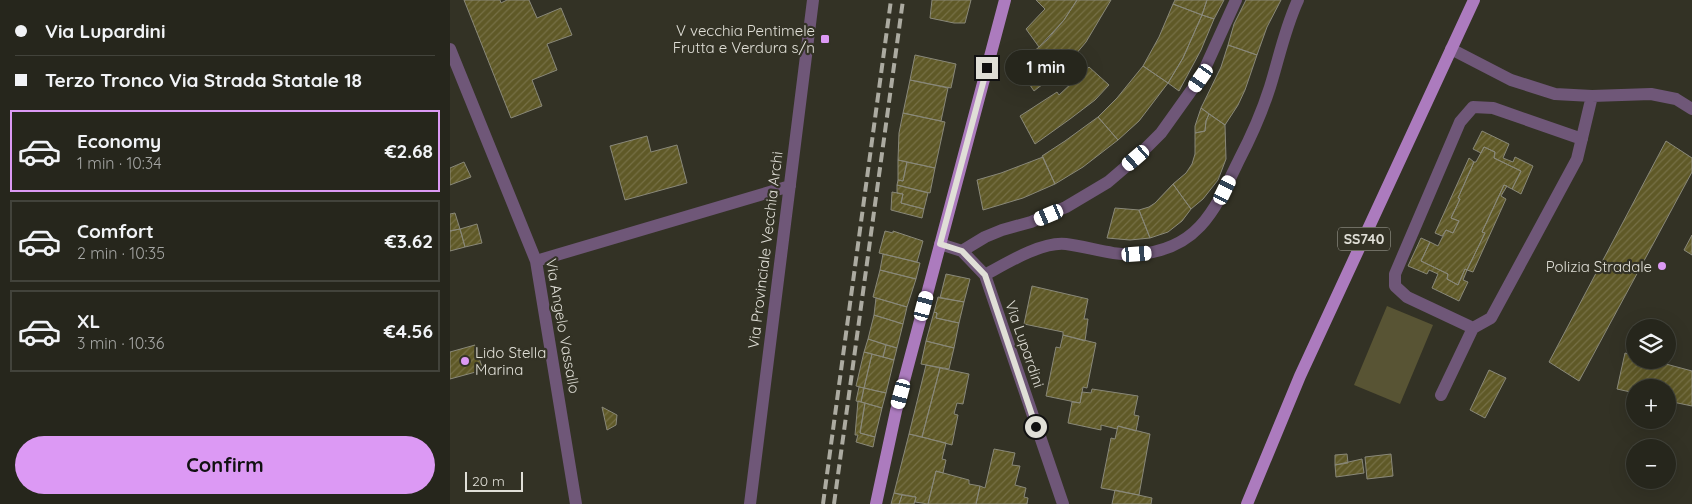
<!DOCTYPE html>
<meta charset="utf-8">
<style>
:root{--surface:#26261c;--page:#323229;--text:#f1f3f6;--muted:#a4a5a3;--line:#42433b;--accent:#dc99f4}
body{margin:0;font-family:Quicksand,sans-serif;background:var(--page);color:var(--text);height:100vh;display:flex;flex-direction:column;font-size:19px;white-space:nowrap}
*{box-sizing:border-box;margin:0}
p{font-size:16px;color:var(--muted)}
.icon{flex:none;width:28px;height:28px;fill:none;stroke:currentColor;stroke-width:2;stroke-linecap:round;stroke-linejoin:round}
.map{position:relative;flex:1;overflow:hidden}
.side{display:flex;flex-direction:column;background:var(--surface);width:450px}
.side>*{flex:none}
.banner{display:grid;align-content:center;height:110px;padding:0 15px;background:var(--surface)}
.controls{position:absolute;left:1176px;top:319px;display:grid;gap:10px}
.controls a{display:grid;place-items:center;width:50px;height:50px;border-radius:50%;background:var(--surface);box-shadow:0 5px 20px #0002,0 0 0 1px var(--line);font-size:25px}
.scale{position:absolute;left:15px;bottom:12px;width:58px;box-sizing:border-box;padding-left:5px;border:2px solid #e0dfd7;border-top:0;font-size:14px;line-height:18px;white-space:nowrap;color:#e0dfd7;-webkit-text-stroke:4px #333225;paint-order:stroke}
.end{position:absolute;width:22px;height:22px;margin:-11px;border:6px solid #e0dfd7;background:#111;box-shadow:0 0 0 2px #111}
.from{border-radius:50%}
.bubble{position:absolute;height:35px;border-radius:18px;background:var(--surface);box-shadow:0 5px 20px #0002,0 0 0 1px var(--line);font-size:16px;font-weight:700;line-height:35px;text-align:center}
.car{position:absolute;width:15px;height:30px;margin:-15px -8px;border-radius:6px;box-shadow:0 0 4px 1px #0007;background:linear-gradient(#fff 24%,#345 0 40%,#fff 0 76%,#345 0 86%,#fff 0)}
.banner b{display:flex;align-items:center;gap:18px;height:48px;font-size:19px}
.banner b+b{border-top:1px solid var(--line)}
.banner i{width:12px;height:12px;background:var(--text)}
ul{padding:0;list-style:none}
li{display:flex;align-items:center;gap:15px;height:82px;margin:0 10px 8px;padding:0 5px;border:2px solid var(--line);border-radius:0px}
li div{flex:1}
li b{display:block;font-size:19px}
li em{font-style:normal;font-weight:700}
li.current{border-color:var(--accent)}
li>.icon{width:45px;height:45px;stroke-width:1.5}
.button{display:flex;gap:10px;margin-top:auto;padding:10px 15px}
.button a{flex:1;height:58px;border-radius:30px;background:var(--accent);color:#111;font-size:20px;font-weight:700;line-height:58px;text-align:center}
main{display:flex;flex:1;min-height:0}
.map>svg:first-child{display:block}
.green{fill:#585434}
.building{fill:url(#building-hatch);stroke:#898879}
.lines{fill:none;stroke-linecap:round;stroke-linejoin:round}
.minor{stroke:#6f5778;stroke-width:12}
.major{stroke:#ac7bbe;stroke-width:12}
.rail{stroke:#acaba1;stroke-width:4;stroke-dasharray:10 5;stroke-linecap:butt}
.route{stroke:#e0dfd7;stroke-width:6}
.poi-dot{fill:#dc99f4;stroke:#333225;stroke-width:2}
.labels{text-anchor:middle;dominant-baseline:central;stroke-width:4.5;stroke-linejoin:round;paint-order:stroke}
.shield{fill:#333225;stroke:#acaba2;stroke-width:1}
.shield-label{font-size:14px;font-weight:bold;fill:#e0dfd7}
.poi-label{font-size:15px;fill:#e0dfd7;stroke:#333225;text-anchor:end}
.street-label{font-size:15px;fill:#e0dfd7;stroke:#333225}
</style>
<main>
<section class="side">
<div class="banner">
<b><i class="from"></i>Via Lupardini</b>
<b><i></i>Terzo Tronco Via Strada Statale 18</b>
</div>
<ul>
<li class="current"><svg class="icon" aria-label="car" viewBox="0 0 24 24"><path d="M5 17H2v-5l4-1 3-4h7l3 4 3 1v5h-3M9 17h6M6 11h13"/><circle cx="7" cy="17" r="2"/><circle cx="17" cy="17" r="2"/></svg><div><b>Economy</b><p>1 min · 10:34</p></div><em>€2.68</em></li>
<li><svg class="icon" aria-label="car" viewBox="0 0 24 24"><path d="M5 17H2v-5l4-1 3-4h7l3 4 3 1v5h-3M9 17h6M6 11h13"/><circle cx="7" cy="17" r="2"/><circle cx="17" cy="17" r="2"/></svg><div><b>Comfort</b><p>2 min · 10:35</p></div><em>€3.62</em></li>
<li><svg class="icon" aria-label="car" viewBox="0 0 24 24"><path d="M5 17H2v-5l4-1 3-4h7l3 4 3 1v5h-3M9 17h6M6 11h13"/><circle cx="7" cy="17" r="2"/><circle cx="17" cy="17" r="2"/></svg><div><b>XL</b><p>3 min · 10:36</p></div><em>€4.56</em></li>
</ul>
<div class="button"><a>Confirm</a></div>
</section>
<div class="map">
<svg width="1242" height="504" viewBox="0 0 1242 504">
<defs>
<pattern id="building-hatch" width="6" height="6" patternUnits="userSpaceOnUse" patternTransform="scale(1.25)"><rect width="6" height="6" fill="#5f5927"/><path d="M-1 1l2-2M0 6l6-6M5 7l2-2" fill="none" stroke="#767046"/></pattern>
</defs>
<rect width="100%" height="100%" fill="#333225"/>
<path class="green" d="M937 306 983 325 950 404 904 385Z"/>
<path class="building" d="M14 0H50L51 3 57 0H79L87 18 111 8 122 35 97 44 107 70 82 80 92 106 61 118Z
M482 0H521L515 23H504L480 18Z
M586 0H627L614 20 589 47 576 29 595 9Z
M627 0H661L636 42 615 67 584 91 567 66 597 40 614 20Z
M725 0H757L752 15 723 4Z
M757 0H774L764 19 752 15Z
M796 0H831L817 27 807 55 778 45 784 24Z
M723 4 752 15 733 58 718 83 693 66 709 37Z
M752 15 764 19 751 50 729 91 718 83 733 58Z
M778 45 807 55 795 90 788 105 775 125 751 108 771 67Z
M465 55 506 64 501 88 460 80Z
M693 66 718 83 689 121 668 140 648 117 667 98Z
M639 67 659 85 645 100 620 119 585 144 570 116 607 92 609 95Z
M460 80 498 88 491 121 453 113Z
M751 108 759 114 756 121 755 131 745 133V126Z
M453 113 495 122 485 168 448 160 449 133Z
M759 114 775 125 776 159 768 180 753 199 741 209 723 184 736 173 742 164 745 154V133L755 131 756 121Z
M648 117 668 140 633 167 605 184 592 156 615 141Z
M1032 131 1059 144 1053 158 1063 162 1065 157 1083 166 1071 194 1062 189 1071 171 1044 158 1045 152 1034 147 1031 153 1023 149Z
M197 136 201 152 227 145 237 183 175 200 160 146Z
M1216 141 1242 158V172L1129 381 1099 362Z
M1034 147 1045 152 1044 158 1071 171 1062 189 1054 185 1032 232 1035 233 1017 270 1015 269 1008 285 997 279 998 274 971 261 980 242 988 246 996 230 1003 233 1009 221 1001 218 1010 199 1008 198 1024 162H1026Z
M593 157 605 184 573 198 533 210 527 180 551 173Z
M1019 158 1024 162 1008 198 1010 199 1001 218 1009 221 1003 233 996 230 992 236 985 233Z
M448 160 457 162 453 181 448 180Z
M14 162 21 177 0 185V168Z
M457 162 485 168 480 193 447 185 448 180 453 181Z
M723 184 741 209 732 221 718 232 700 238 689 210 699 207 705 203Z
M447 185 478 193 474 209 451 203 453 194 447 193Z
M1054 185 1057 186 1051 196 1056 199 1023 272 1017 270 1035 233 1032 232Z
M442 192 453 194 451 203 474 209 472 218 441 210Z
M665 208 689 210 700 238 680 240 657 238Z
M5 213 10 229 0 231V214Z
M27 224 32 243 15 247 10 229Z
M10 229 15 247 0 251V231Z
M435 231 443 233V231L473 241 467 262 429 253Z
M1242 235V255L1234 250Z
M971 238 980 242 971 261 998 274 997 279 1008 285 1015 269 1017 270 1013 280 1018 282 1009 301 982 288 988 274 979 270 977 274 958 266Z
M433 254 470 263 466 279 430 270Z
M430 270 466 279 457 307 423 297Z
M496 274 520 279 514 302 490 298Z
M582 286 638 299 634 319H638L635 341 613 335V332L574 324Z
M488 297 514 302 509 323 486 318 487 313 484 312Z
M426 298 457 307 453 324 424 315Z
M484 312 487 313 486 318 509 323 504 348 476 341Z
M424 315 453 324 447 348 418 339Z
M613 335 646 343 637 388 633 387 630 403 596 396 606 347 610 348Z
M418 339 436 345 433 357 414 352Z
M476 341 504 348 499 369 471 364Z
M25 345 33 370 0 379V352Z
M436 345 447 348 444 360 433 357Z
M414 352 422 354 414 388 406 386Z
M1175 353 1185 356V360H1201L1242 371V406L1218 401V388H1185V393L1167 389Z
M422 354 444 360 436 393 414 388Z
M476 365 490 368 472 437 459 434Z
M490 368 519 374 513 404 507 403 504 414 508 415 502 445 472 437Z
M1039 370 1056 378 1035 418 1020 410Z
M409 387 414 388 411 402 406 401Z
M414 388 436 393 432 408 411 402Z
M642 389 688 396 684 415 689 416 686 431 668 426 667 429 651 425V430L618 423 622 402 630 403 632 392 641 393Z
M408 401 415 403 410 433 425 437 423 447 406 442 408 435H405Z
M415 403 432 408 425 437 410 433Z
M152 407 167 415 166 425 157 430Z
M668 426 700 434 689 495 651 488 661 438 665 439Z
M459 434 496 443 492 459 496 460 493 473 486 471 478 504 465 502 466 497 444 493Z
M544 449 565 453 562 465 570 466 565 485 576 488 574 497 578 498 577 504H526L530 486 535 488Z
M897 454 898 463 885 465V455Z
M941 454 943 476 917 479 915 457Z
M912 459 914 473 886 477 885 465Z
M486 471 519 480V484L530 486 526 504H478Z
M665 490 702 498 701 504H662Z
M444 493 452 495 449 504H441Z
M452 495 466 497 464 504H449Z"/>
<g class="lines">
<path class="minor" d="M0 49 86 261 126 504
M1001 49 1061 80 1105 94 1142 96 1201 94 1226 99 1242 109
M490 244 512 251 535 275 613 504
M512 251 535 237 552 230 581 222 616 207 658 182 686 158 711 133 751 77 786 0
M86 261 340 186
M535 275C555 264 592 241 616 244 640 247 662 256 687 254 748 250 765 210 789 160 801 137 812 112 820 87 829 58 835 28 848 0
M1023 328 957 297 945 286V274L1010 122 1023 107 1043 108 1132 139
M991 395 1023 328 1041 318 1127 159 1142 96
M300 504 363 0"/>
<path class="major" d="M426 504 446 411 555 0
M797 504 850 376 1024 0"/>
<path class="rail" d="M373 504 441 0
M384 504 453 0"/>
</g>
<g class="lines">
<path class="route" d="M537 68 490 244 512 251 535 275 586 427"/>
</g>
<g class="poi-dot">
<rect x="370" y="34" width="10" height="10" rx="2.5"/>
<circle cx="1212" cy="266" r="5"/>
<circle cx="15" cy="361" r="5"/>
</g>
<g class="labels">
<rect class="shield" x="888" y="227.5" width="52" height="23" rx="4"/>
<g class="shield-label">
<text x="914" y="239">SS740</text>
</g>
<g class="poi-label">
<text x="365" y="30">V vecchia Pentimele<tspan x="365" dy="17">Frutta e Verdura s/n</tspan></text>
<text x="1202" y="266">Polizia Stradale</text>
<text x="25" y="352" text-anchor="start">Lido Stella<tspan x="25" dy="17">Marina</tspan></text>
</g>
<g class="street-label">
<text transform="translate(315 250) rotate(-83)">Via Provinciale Vecchia Archi</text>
<text transform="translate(113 326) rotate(80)">Via Angelo Vassallo</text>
<text transform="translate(575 344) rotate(71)">Via Lupardini</text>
</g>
</g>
</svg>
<div class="controls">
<a><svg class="icon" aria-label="layers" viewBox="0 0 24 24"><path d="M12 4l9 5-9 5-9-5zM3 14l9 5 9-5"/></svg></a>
<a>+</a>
<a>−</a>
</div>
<div class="scale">20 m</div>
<i class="end from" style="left:586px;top:427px"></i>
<i class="end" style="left:537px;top:68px"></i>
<div class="bubble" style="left:555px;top:50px;width:82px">1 min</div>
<i class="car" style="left:751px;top:78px;rotate:215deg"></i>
<i class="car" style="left:686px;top:158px;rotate:229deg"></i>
<i class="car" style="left:775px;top:190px;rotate:26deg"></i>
<i class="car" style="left:599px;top:215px;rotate:247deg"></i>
<i class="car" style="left:687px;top:254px;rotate:86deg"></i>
<i class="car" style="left:474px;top:306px;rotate:15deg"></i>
<i class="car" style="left:451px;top:394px;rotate:195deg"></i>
</div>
</main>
